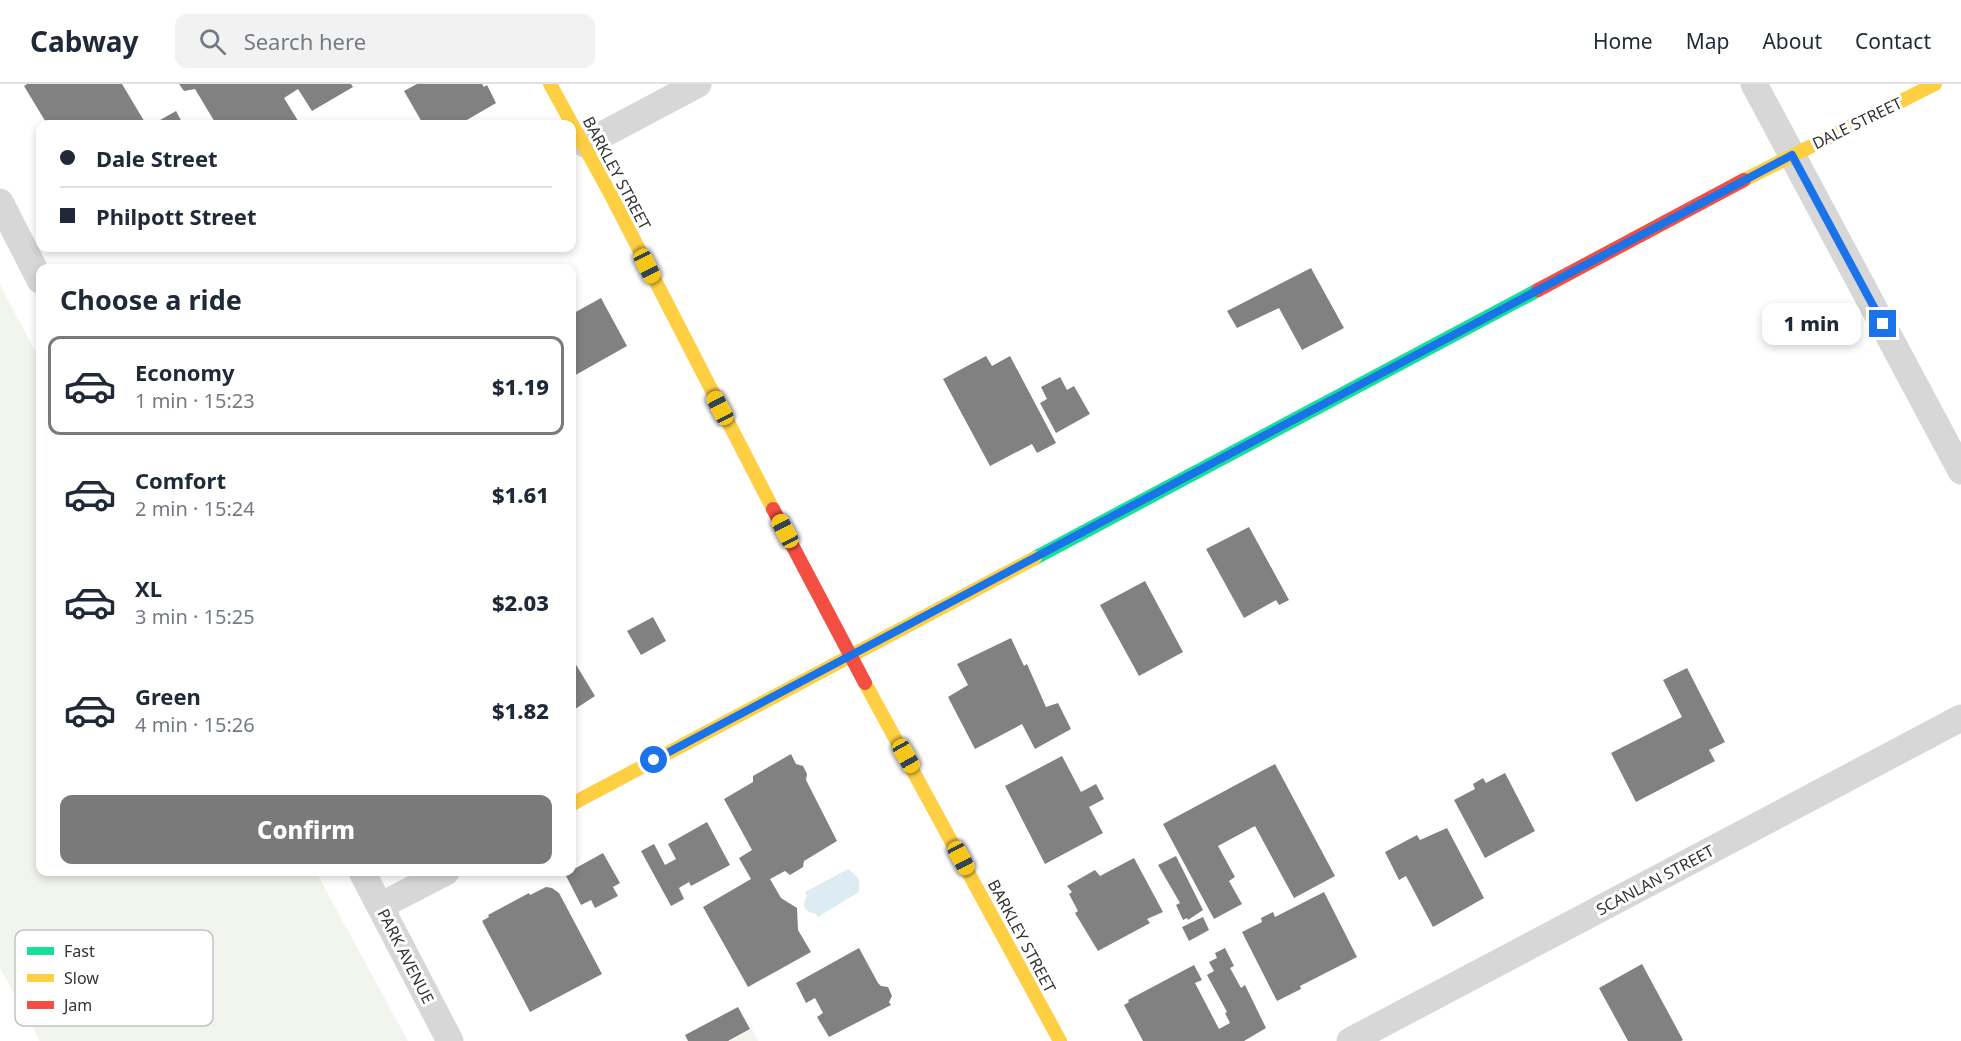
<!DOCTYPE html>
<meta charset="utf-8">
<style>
:root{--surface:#fff;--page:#f2f2f3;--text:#1f2937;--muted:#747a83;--line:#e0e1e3;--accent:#7a7a7a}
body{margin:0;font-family:"Noto Sans",sans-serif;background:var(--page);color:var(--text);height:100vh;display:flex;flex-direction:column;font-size:22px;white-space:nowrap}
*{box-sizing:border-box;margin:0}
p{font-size:20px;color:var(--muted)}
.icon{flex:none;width:33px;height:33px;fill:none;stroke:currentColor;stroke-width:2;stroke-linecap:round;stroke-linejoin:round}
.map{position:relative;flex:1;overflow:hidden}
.side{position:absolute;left:36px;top:180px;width:540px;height:612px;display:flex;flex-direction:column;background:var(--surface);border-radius:12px;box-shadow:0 3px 9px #0003}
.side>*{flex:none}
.banner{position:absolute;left:36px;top:36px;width:540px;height:132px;border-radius:12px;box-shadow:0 3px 9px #0003;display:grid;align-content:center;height:132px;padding:0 24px;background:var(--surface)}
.end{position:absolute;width:27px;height:27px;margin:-14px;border:8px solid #1a73e8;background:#fff;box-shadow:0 0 0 3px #fff}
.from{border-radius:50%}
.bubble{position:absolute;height:42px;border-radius:12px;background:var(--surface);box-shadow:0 3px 9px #0003;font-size:20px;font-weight:800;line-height:42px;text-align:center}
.car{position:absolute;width:18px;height:36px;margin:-18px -9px;border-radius:8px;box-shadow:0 0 4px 2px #0007;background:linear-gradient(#f5c518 24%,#345 0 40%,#f5c518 0 76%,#345 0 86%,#f5c518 0)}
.banner b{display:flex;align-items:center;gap:21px;height:57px;font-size:22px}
.banner b+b{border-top:2px solid var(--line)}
.banner i{width:15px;height:15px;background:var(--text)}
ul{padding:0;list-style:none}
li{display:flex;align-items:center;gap:18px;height:99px;margin:0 12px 9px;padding:0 12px;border:3px solid transparent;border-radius:12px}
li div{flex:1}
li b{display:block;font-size:22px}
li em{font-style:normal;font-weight:800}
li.current{border-color:var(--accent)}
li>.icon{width:54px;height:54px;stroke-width:1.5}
h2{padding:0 24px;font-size:27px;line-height:72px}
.action{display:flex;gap:12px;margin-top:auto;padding:12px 24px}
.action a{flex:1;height:69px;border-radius:12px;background:var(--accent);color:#fff;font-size:24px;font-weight:800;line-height:69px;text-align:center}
header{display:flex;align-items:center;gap:36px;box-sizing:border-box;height:84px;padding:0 30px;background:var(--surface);border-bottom:2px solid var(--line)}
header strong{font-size:28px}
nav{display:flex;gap:33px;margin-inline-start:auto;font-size:21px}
.search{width:420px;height:54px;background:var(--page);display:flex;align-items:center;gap:15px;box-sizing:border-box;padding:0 21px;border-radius:12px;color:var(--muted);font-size:22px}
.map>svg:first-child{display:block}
.green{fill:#f1f5ed}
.water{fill:#ddebf3}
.building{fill:#818181}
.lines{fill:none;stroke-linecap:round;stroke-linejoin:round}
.street{stroke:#d7d7d7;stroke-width:27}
.fast{stroke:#16e098;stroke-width:14}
.slow{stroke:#ffcf43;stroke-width:14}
.jam{stroke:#f24e42;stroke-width:14}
.route{stroke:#1a73e8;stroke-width:8}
.labels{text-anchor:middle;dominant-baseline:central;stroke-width:6;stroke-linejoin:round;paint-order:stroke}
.street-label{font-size:16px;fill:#333;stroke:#fff}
.key{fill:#fff;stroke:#c2c2c2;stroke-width:1.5}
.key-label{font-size:16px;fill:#333}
</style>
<header>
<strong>Cabway</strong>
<div class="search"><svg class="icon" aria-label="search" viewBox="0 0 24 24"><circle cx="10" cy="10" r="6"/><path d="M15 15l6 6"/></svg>Search here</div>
<nav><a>Home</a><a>Map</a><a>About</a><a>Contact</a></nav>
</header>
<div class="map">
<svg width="1961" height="957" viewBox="0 0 1961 957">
<rect width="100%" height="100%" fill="#fff"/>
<path class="green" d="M0 201 40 276V788H316L408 957H40L0 884Z
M752 945 758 957H730Z"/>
<path class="water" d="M848 785C858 794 861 793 859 808L818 833 816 830C804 828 801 822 807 812L805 808Z"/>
<path class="building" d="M27 0H122L146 40H47L24 2Z
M179 0H351L353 3 312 27 298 5 284 14 300 40H216L195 5 184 7Z
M417 0H482L484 3 487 1 496 19 460 40H439L437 36 428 40H423L404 7Z
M176 27 183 40H153Z
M1311 184 1344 244 1302 266 1279 224 1237 244 1227 227Z
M601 214 627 262 572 293V230Z
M986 272 992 282 1010 272 1056 359 1037 369 1032 360 990 382 943 295Z
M1060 293 1067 306 1074 302 1090 330 1056 349 1040 319 1047 315 1041 303Z
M1249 443 1289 516 1279 521 1276 516 1244 534 1206 465Z
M1145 497 1183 568 1139 592 1100 521Z
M653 533 666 557 641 571 627 547Z
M1011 554 1024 582 1027 580 1046 623 1058 619 1071 645 1035 665 1022 640 975 665 948 613 968 601 957 580Z
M575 579 595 612 572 627V582Z
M1687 584 1725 658 1709 666 1715 677 1636 718 1611 669 1682 633 1663 596Z
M791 670 796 680 803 682 807 690 806 696 837 757 804 777 803 783 790 791 785 787 770 795 781 814 797 824 798 846 811 868 748 903 703 823 751 795 739 774 752 766 724 715 753 698V692Z
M1062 672 1081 708 1096 700 1104 715 1089 723 1103 749 1045 780 1005 702Z
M1275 680 1335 792 1294 814 1255 742 1218 762 1235 793 1229 797 1242 820 1214 835 1163 740Z
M1505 689 1535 747 1485 774 1454 716 1475 705 1473 700 1483 694 1486 699Z
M707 738 730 781 691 802 689 798 679 804 684 815 671 822 641 767 654 760 665 781 676 775 668 760Z
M1447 744 1484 814 1433 843 1406 792 1399 796 1385 768 1417 751 1420 756Z
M603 769 620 799 613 803 618 812 595 824 591 816 581 821 565 790Z
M1176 772 1203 826 1188 836 1187 834 1183 836 1176 821 1180 819 1158 781Z
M1134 774 1163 828 1147 835 1150 839 1098 867 1075 829 1078 827 1069 810 1072 808 1067 802 1095 786 1100 792Z
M546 803 552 804 559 809 602 890 530 928 482 837 489 833 488 831 529 809 530 811Z
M1324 808 1357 873 1300 902 1301 905 1277 917 1242 848 1262 838 1261 834 1273 828 1275 833Z
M1203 833 1209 846 1189 857 1182 843Z
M859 864 878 899 881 902 888 903 892 912 889 918 891 921 829 953 817 933 823 929 815 914 806 919 796 899Z
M1225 864 1234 882 1230 884 1241 904 1245 901 1266 944 1244 957H1143L1124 921 1129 918 1128 916 1194 881 1202 896 1195 899 1219 945 1230 939 1225 929 1227 928 1207 891 1214 887 1209 878 1217 874 1215 869Z
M1642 880 1683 956 1681 957H1628L1599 904Z
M738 923 750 945 728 957H688L685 951Z"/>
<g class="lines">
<path class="street" d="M1754 0 1961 387
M585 60 698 0
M0 118 40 196
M362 788 450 957
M380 822 446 788
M1350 957 1961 634"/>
<path class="fast" d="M1035 474 1538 206"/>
<path class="slow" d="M550 0 612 113 773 425
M1744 96 1935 0
M865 599 1060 957
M572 720 1035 474"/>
<path class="jam" d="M1538 206 1744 96
M773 425 865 599"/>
</g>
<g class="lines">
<path class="route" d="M654 676 1792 71 1883 240"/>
</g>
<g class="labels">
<g class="street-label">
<text transform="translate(1857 39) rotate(-26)">DALE STREET</text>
<text transform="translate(617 89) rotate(62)">BARKLEY STREET</text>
<text transform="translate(1655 796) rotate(-28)">SCANLAN STREET</text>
<text transform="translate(1022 852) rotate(62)">BARKLEY STREET</text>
<text transform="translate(406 872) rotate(63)">PARK AVENUE</text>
</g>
</g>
<rect x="15" y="846" width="198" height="96" rx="9" class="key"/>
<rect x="27" y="863" width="27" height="8" fill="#16e098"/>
<rect x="27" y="890" width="27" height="8" fill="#ffcf43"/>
<rect x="27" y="917" width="27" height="8" fill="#f24e42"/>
<g class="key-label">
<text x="64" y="873">Fast</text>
<text x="64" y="900">Slow</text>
<text x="64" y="927">Jam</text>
</g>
</svg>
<i class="end from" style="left:654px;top:676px"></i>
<i class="end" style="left:1883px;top:240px"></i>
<div class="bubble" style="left:1762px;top:219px;width:99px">1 min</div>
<i class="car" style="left:647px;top:182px;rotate:153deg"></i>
<i class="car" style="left:720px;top:324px;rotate:332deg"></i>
<i class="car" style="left:785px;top:447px;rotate:332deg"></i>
<i class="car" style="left:906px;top:672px;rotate:151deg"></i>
<i class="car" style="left:961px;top:774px;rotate:152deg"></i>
<div class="banner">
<b><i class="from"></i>Dale Street</b>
<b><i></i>Philpott Street</b>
</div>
<section class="side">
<h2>Choose a ride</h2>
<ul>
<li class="current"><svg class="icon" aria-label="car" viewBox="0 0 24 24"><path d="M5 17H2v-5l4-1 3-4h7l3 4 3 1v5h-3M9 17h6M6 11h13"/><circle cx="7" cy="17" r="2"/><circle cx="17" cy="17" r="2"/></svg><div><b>Economy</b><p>1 min · 15:23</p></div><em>$1.19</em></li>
<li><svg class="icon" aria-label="car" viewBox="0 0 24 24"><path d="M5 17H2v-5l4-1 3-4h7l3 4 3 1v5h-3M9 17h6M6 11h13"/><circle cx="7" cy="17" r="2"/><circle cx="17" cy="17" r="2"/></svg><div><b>Comfort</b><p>2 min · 15:24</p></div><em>$1.61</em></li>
<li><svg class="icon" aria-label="car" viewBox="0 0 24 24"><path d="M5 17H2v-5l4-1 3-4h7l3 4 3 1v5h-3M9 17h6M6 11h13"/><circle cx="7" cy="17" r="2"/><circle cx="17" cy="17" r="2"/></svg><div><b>XL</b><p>3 min · 15:25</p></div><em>$2.03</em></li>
<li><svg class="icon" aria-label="car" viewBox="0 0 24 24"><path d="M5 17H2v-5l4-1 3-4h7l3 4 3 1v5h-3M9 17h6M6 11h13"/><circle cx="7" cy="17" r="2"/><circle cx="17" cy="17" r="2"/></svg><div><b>Green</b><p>4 min · 15:26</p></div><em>$1.82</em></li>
</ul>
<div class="action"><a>Confirm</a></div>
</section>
</div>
